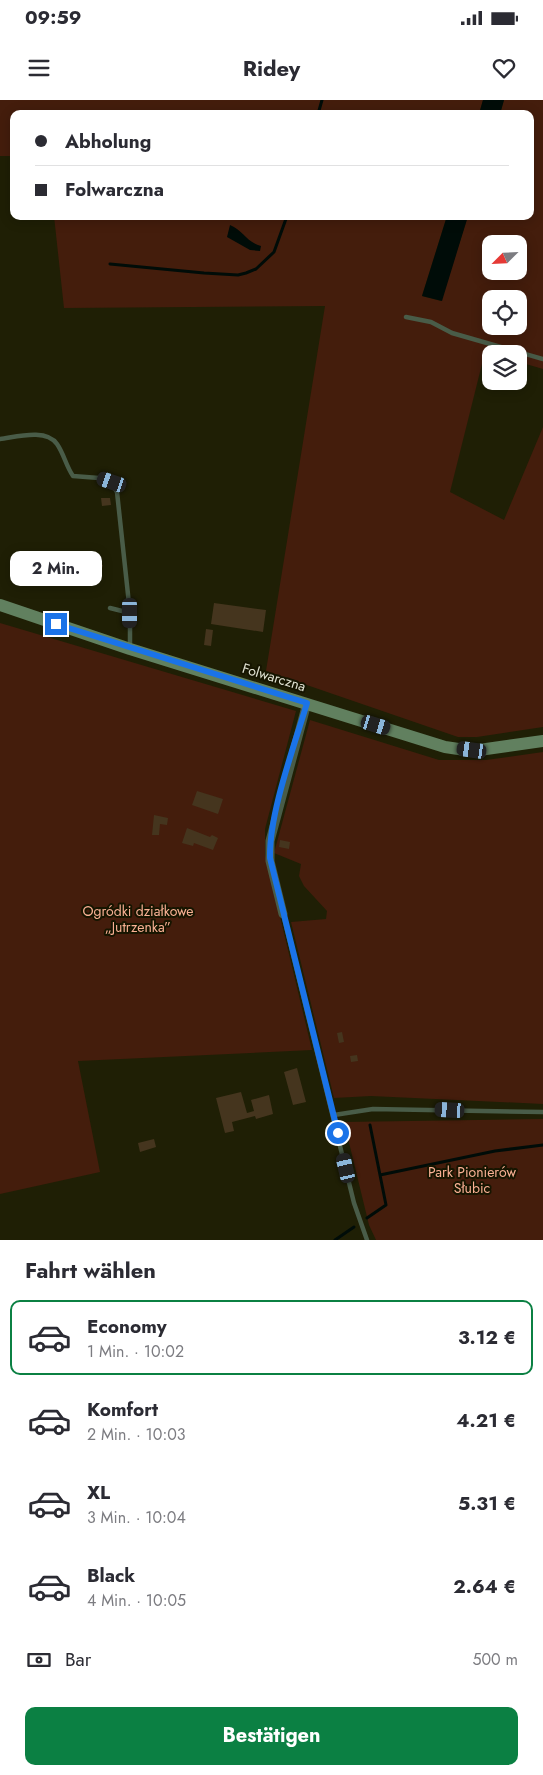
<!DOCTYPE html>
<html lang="de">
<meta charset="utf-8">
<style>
:root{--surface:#fff;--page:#f2f2f3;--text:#2b2b33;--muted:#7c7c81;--line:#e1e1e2;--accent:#0b8043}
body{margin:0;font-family:Jost,sans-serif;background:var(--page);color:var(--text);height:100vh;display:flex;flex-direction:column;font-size:19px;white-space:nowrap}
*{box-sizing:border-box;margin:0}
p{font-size:16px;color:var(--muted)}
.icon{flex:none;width:28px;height:28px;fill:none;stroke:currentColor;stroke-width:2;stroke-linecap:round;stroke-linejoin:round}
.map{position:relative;height:1140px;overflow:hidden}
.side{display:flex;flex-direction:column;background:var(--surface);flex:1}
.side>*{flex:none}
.banner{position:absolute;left:10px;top:10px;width:524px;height:110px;border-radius:10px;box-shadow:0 2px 12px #0003;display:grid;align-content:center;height:110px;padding:0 25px;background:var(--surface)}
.needle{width:32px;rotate:246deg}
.tools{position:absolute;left:482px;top:135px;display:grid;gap:10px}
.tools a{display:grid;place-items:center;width:45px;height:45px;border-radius:10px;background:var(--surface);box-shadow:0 2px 12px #0003;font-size:25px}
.end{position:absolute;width:22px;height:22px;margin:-11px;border:6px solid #1a73e8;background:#fff;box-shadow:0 0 0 2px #fff}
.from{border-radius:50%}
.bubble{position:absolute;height:35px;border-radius:10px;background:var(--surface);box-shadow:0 2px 12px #0003;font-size:16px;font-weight:700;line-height:35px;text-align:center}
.car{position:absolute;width:15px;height:30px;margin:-15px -8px;border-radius:6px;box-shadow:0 0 4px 1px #0007;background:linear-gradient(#222 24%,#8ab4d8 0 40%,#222 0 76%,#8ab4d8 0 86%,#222 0)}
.banner b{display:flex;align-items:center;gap:18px;height:48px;font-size:19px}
.banner b+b{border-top:1px solid var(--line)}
.banner i{width:12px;height:12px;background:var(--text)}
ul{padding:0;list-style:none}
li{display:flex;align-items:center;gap:15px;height:75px;margin:0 10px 8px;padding:0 15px;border:2px solid transparent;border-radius:10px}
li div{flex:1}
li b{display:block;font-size:19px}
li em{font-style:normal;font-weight:700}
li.current{border-color:var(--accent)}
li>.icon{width:45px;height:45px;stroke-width:1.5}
h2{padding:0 25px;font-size:22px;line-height:60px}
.pay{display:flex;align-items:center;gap:12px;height:55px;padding:0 25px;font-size:19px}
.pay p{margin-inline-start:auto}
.primary-button{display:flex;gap:10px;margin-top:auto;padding:10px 25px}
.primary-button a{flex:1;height:58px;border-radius:10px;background:var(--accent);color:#fff;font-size:20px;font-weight:700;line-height:58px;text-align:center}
.status{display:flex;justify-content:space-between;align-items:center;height:35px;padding:0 25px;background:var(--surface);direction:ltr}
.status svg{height:14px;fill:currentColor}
header{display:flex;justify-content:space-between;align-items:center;height:65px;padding:0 25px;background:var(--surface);font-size:22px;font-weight:700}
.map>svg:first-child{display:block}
.green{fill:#441d0c;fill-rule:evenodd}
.water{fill:#000c08}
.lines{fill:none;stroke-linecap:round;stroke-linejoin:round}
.stream{stroke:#000c08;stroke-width:3}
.building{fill:#45351e}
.lane{stroke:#495c48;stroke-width:4.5}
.street{stroke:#495c48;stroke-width:9}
.secondary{stroke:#61805f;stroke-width:12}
.route{stroke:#1a73e8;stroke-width:6}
.labels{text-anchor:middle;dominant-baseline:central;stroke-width:4;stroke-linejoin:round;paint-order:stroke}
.street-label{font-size:14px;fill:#e1e2d2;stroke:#161500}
.park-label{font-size:14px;fill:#fab194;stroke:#161500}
</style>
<div class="status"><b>09:59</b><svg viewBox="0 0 49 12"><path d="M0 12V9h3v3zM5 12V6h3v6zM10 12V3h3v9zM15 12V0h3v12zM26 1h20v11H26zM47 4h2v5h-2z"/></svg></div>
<header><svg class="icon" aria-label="menu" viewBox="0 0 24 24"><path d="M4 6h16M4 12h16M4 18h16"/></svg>Ridey<svg class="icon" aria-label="heart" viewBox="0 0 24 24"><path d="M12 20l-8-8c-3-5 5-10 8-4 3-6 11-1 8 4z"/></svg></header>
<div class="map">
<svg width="543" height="1140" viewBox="0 0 543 1140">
<rect width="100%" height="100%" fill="#1f1f05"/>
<path class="green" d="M0 0H483L479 14H14V56H0Z
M504 0H543V269L519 262V254L485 252 450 392 504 420 543 327V627L477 637H458L266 571 325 206 64 208 54 116H447L422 196 441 201 468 116H530V14H500ZM491 144H519V171H491ZM491 199H519V226H491Z
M0 523 296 611 265 729V754L312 950 78 961 100 1072 0 1094Z
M310 620 439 660H486L543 652V1004L371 996 334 998 291 822 326 819 327 811 304 786 299 776 301 764 274 753Z
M543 1019V1140H376L369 1125 344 1022Z"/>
<path class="water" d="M483 0H504L500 14H479Z
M447 116H468L442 201 422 196Z
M230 125C243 130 246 142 261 146L260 151 250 150 227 137Z"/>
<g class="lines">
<path class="stream" d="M318 14 322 0
M110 164 204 173 238 175 246 173 256 169 274 152 287 116
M380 1075 495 1051 543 1045
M367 1118 386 1105 370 1025
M335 1140 354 1127"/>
</g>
<path class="building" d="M101 398H110L111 405 102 406Z
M54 451 89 459V461L103 465 98 481 50 468Z
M214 503 266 510 263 532 211 524Z
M206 529 213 530 211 546 204 545Z
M197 691 223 699 218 714 192 705Z
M154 715 168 718 167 725 160 724 159 735H152Z
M187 728 210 737 212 735 218 738 213 750 194 743 193 746 182 743Z
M280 740 290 742 289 749 279 747Z
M342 932 344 942 339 943 337 933Z
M357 955 358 961 351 962 350 956Z
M297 968 306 1002 293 1005 284 972Z
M241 992 247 1013 254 1011 251 1000 269 995 273 1014 256 1019 255 1016 232 1022 234 1031 225 1033 216 998Z
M154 1039 156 1047 140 1052 138 1043Z"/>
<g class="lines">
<path class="lane" d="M406 217 431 222 452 233 543 259
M0 339C16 337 46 328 57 344 64 354 66 366 73 376L99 378 111 382 117 392 130 513V548
M110 508 130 513
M283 814 354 1103 367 1140
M334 1015 373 1009 543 1012"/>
<path class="street" d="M283 814 270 761V741L307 603"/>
<path class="secondary" d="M0 505 130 549 445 647 472 651 543 641"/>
</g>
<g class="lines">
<path class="route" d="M56 524 307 603C294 647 269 713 270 758L338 1033"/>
</g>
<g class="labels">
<g class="street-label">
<text transform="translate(274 577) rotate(17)">Folwarczna</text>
</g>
<g class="park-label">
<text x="138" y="811">Ogródki działkowe<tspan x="138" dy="16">„Jutrzenka”</tspan></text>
<text x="472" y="1072">Park Pionierów<tspan x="472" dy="16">Słubic</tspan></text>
</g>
</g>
</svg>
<div class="tools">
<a><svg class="needle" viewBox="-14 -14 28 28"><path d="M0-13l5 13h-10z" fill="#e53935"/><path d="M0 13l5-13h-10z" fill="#7c7c81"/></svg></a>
<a><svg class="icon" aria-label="locate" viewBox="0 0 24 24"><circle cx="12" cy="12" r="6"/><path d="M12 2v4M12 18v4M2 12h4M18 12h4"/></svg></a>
<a><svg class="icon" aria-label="layers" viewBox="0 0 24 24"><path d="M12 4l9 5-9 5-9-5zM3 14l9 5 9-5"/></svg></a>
</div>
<i class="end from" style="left:338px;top:1033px"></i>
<i class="end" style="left:56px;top:524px"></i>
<div class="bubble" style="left:10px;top:451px;width:92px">2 Min.</div>
<i class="car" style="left:112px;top:382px;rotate:289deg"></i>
<i class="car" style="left:130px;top:513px;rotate:180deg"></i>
<i class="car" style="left:376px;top:625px;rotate:107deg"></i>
<i class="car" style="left:472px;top:650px;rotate:278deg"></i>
<i class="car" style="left:450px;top:1010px;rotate:273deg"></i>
<i class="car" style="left:346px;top:1068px;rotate:347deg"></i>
<div class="banner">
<b><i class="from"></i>Abholung</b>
<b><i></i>Folwarczna</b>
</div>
</div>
<section class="side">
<h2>Fahrt wählen</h2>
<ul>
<li class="current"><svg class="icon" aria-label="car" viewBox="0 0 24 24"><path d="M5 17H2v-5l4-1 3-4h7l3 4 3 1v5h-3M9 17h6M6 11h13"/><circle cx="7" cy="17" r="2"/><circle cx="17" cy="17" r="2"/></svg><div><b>Economy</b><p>1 Min. · 10:02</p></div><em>3.12 €</em></li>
<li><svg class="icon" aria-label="car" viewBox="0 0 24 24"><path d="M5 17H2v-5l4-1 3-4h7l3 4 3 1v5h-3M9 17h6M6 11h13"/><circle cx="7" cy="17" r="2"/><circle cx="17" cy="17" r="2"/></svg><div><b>Komfort</b><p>2 Min. · 10:03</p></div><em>4.21 €</em></li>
<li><svg class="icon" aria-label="car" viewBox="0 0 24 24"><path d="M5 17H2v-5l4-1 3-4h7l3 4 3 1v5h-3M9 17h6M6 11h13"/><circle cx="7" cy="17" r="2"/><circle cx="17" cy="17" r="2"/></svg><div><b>XL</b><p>3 Min. · 10:04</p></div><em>5.31 €</em></li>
<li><svg class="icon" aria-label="car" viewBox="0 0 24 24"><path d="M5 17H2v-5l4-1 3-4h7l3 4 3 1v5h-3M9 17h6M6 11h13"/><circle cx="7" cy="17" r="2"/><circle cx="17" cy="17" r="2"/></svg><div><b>Black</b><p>4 Min. · 10:05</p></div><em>2.64 €</em></li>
</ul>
<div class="pay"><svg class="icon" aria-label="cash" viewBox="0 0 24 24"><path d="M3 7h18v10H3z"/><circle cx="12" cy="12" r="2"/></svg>Bar<p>500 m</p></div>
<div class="primary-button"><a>Bestätigen</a></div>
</section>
